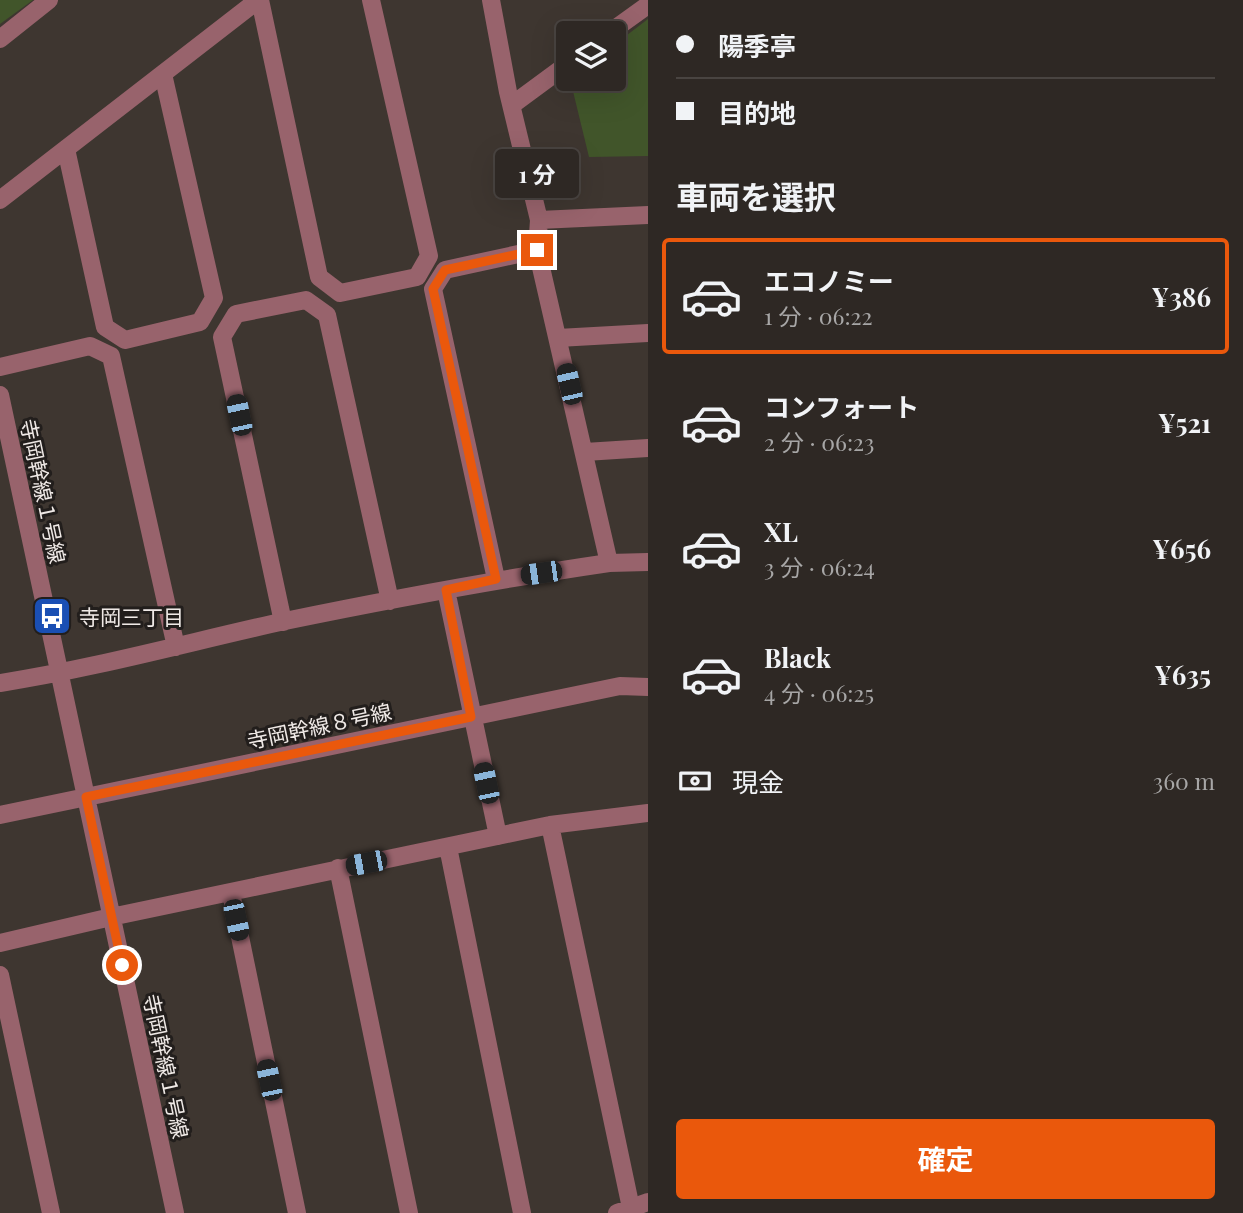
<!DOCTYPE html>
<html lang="ja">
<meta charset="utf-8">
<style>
:root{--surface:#2e2824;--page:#36302c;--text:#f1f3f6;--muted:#a7a6a6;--line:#494441;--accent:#ea580c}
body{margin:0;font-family:"Playfair Display","Noto Sans JP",serif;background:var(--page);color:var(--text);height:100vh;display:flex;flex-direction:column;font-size:26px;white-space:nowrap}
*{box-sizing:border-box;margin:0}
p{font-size:23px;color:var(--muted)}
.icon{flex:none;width:38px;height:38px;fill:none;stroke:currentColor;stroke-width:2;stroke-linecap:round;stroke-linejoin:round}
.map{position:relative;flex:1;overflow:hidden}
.sheet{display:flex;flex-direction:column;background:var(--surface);width:595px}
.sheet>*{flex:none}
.guide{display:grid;align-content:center;height:154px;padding:0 28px;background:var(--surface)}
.fabs{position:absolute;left:556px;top:21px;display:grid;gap:14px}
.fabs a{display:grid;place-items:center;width:70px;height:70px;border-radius:7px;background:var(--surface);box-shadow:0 7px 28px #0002,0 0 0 2px var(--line);font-size:35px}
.end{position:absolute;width:32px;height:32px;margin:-16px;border:9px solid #ea580c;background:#fff;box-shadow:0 0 0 4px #fff}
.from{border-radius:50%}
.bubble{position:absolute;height:49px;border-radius:7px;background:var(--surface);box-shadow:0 7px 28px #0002,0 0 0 2px var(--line);font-size:23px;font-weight:700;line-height:49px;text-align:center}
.car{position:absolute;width:21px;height:42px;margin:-21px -10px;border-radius:9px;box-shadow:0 0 5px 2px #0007;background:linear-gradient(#222 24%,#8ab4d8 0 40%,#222 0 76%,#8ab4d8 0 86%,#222 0)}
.guide b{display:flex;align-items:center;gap:24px;height:66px;font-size:26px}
.guide b+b{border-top:2px solid var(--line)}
.guide i{width:18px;height:18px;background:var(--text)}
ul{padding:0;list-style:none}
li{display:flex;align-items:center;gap:21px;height:116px;margin:0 14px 10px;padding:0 14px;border:4px solid transparent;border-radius:7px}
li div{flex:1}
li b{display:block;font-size:26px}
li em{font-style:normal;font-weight:700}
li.selected{border-color:var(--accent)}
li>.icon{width:63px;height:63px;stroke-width:1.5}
h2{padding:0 28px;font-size:32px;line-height:84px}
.pay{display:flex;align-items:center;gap:18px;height:77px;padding:0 28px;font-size:26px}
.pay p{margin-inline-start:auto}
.button{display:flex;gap:14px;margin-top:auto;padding:14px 28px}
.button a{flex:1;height:80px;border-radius:7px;background:var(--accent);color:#fff;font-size:28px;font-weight:700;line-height:80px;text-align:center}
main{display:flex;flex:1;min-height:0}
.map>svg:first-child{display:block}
.green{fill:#41552a}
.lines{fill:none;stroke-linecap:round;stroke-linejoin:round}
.minor{stroke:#98636c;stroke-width:18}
.route{stroke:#ea580c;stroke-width:9}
.labels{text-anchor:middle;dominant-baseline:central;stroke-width:6;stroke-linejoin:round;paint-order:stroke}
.street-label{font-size:21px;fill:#efe9e6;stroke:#221e1c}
.poi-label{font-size:21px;fill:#efe9e6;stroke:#221e1c;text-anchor:start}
</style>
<main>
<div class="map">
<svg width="648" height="1213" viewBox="0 0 648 1213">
<rect width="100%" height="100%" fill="#3e3630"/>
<path class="green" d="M0 0H33L0 24Z
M648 19V156L589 157 570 79H614V45Z"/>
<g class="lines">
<path class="minor" d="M260 0 319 277 340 293 417 277 429 256 371 0
M491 0 508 92 539 220 537 250 609 563 648 562
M609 33 648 5
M0 39 49 0
M512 105 569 63
M66 149 105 327 125 340 200 322 214 298 163 74
M0 200 258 0
M539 220 648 215
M558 338 648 333
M0 367 90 346 111 356 176 647
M0 395 175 1213
M585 452 648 448
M496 579 433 289 445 270 537 250
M446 590 498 836
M283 622 222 337 236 314 306 300 327 315 390 601
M0 683C96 668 190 642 285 621 392 599 500 579 609 563
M0 815 620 686 648 687
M550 825 631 1208
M448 847 522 1213
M338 868 409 1213
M231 893 297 1213
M0 943 111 917 550 825 648 813
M0 975 51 1213
M617 1213 648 1202"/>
</g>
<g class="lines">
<path class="route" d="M122 965 86 797 471 717 446 590 496 579 433 289 445 270 537 250"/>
</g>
<defs>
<g id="bus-square" transform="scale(2.0125)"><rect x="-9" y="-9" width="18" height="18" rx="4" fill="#1a4fb4" stroke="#221e1c"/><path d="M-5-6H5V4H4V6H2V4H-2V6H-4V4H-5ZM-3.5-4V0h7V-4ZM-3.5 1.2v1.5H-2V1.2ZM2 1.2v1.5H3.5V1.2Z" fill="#fff"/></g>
</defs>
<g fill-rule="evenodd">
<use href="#bus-square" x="52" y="616"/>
</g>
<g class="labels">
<g class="street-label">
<text transform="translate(44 491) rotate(78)">寺岡幹線１号線</text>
<text transform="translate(319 725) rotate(-12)">寺岡幹線８号線</text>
<text transform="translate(167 1066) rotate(78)">寺岡幹線１号線</text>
</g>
<g class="poi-label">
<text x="79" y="616">寺岡三丁目</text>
</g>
</g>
</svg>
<div class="fabs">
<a><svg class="icon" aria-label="layers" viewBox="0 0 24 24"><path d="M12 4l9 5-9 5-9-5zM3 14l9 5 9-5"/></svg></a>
</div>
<i class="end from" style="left:122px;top:965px"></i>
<i class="end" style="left:537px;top:250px"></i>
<div class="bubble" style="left:495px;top:149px;width:84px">1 分</div>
<i class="car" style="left:569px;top:384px;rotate:347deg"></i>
<i class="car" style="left:239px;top:415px;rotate:348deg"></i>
<i class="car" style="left:541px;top:573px;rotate:262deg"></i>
<i class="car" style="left:486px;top:783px;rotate:348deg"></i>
<i class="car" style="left:366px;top:863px;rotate:259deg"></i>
<i class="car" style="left:236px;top:920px;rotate:168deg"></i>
<i class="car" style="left:269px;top:1080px;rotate:348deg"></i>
</div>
<section class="sheet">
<div class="guide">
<b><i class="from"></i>陽季亭</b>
<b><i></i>目的地</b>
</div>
<h2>車両を選択</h2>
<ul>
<li class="selected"><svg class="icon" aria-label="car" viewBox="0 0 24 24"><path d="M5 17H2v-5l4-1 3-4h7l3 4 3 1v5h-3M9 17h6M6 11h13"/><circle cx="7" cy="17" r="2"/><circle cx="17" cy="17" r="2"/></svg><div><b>エコノミー</b><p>1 分 · 06:22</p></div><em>¥386</em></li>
<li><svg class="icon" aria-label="car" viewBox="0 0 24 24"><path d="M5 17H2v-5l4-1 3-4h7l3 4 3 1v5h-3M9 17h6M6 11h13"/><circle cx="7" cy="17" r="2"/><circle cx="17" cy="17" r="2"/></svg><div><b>コンフォート</b><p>2 分 · 06:23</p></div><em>¥521</em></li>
<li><svg class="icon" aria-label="car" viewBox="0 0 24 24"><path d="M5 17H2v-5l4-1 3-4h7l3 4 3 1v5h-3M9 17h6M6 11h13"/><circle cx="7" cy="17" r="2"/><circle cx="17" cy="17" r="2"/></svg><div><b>XL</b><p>3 分 · 06:24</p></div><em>¥656</em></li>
<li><svg class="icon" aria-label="car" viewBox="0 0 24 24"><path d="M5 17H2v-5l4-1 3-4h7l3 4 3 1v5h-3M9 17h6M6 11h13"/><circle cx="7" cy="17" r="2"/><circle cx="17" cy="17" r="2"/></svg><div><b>Black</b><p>4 分 · 06:25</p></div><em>¥635</em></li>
</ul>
<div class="pay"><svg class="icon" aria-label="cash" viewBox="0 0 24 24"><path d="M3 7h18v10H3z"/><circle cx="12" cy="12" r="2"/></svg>現金<p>360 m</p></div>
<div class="button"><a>確定</a></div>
</section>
</main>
